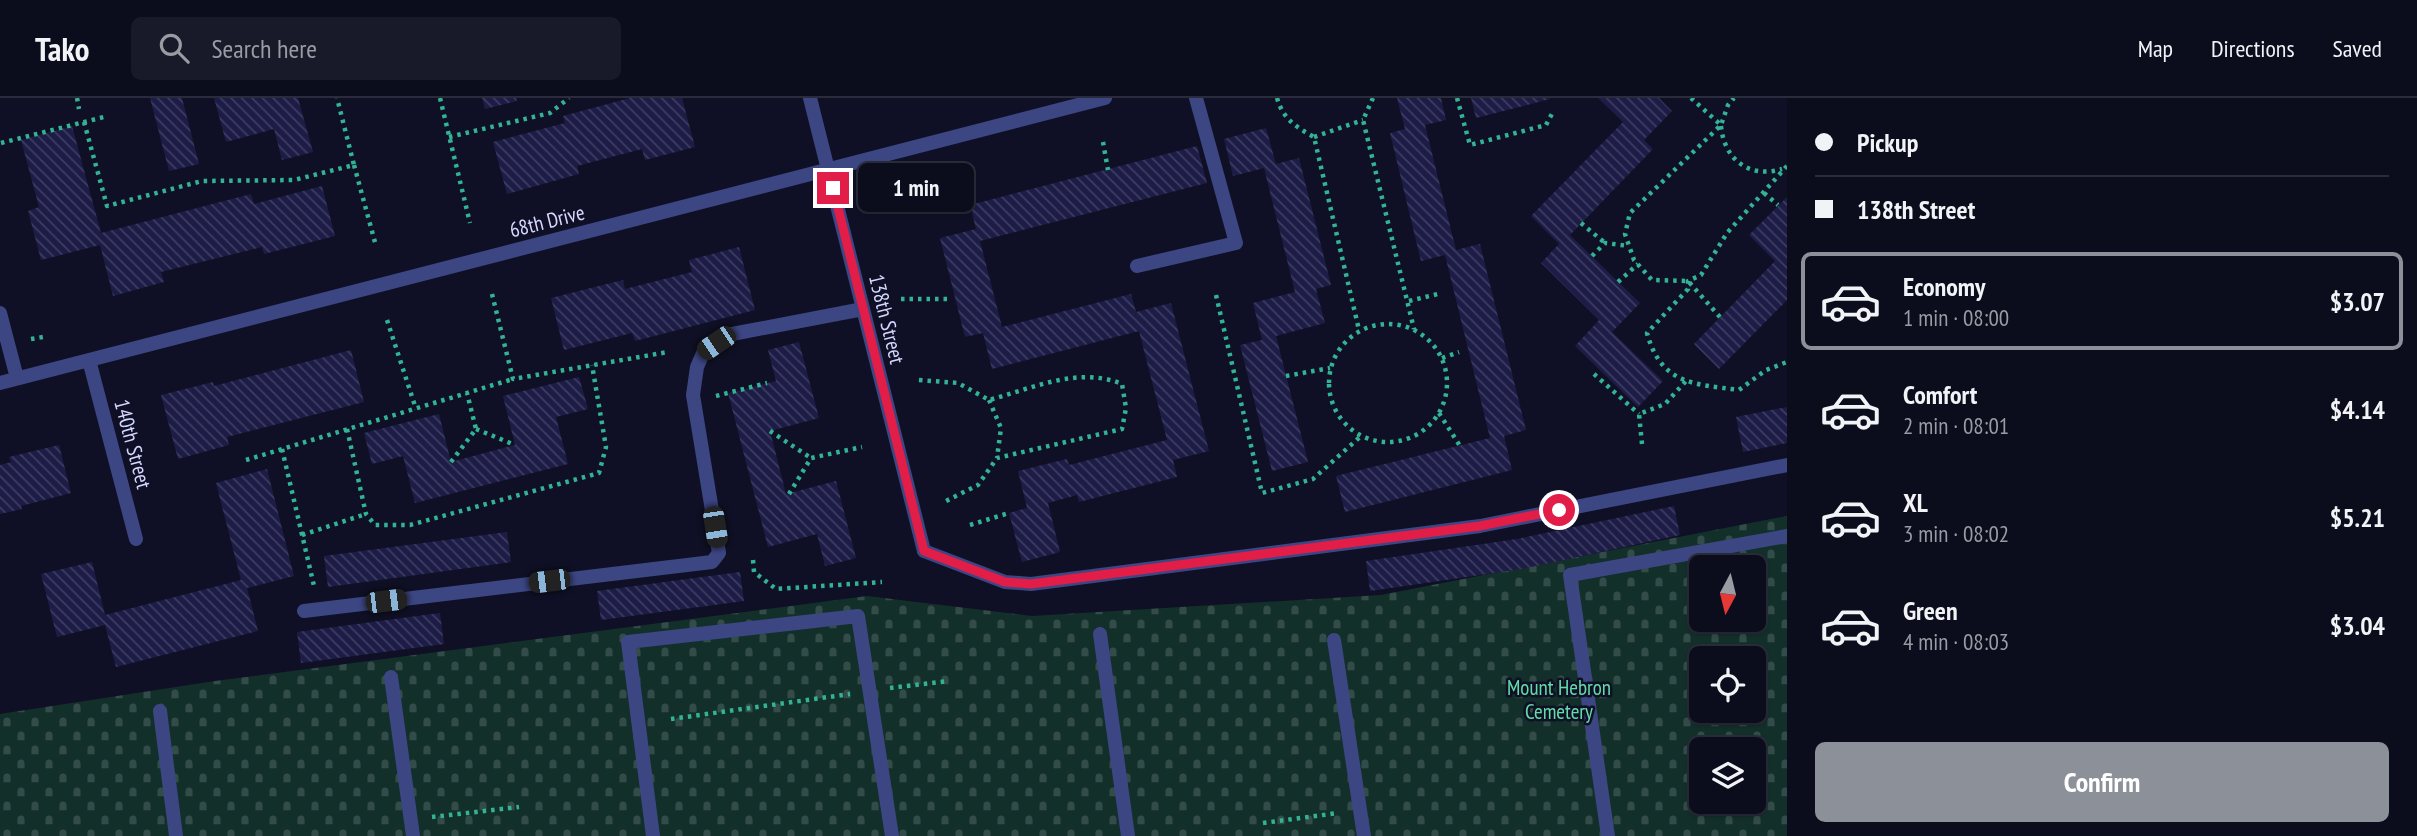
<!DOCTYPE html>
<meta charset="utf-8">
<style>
:root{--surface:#0b0c1c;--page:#191a29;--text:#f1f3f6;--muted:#9a9ba3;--line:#2b2c3b;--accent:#8c9099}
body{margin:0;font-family:"PT Sans Narrow",sans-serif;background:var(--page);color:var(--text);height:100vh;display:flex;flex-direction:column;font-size:26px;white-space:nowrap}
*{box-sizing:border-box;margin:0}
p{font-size:23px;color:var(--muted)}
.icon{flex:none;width:38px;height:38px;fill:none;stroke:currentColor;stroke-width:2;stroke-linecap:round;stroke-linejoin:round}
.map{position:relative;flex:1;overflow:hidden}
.sheet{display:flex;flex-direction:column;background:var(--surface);width:630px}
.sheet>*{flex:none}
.top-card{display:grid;align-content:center;height:154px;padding:0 28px;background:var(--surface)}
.needle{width:46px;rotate:187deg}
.fabs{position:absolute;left:1689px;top:457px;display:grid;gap:14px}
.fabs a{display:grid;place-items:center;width:77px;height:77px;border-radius:10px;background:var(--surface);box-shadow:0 2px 5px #0004,0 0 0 2px var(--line);font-size:35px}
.end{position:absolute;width:32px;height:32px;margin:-16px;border:9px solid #e11d48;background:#fff;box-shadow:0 0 0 4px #fff}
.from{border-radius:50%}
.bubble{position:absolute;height:49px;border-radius:10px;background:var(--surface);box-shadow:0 2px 5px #0004,0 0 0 2px var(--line);font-size:23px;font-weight:800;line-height:49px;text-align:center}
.car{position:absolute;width:21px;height:42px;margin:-21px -10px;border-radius:9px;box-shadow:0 0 5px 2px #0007;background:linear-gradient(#222 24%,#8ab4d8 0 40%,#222 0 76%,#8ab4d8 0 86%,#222 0)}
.top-card b{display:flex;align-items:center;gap:24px;height:66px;font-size:26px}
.top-card b+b{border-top:2px solid var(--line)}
.top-card i{width:18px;height:18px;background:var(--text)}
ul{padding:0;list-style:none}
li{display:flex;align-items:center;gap:21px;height:98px;margin:0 14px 10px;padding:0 14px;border:4px solid transparent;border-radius:10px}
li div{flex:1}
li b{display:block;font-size:26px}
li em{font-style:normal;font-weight:800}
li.active{border-color:var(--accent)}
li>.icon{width:63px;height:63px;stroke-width:1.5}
.button{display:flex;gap:14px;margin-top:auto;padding:14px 28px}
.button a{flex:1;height:80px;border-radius:10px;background:var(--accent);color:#fff;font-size:28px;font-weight:800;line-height:80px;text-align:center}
header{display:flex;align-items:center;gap:42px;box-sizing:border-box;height:98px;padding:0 35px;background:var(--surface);border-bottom:2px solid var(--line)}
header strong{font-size:33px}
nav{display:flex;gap:38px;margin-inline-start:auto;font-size:24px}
.search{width:490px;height:63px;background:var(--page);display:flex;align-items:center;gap:18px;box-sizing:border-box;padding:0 24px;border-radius:10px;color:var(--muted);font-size:26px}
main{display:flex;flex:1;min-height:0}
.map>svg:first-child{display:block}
.cemetery{fill:url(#cemetery-stones);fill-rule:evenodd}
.building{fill:url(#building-back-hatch)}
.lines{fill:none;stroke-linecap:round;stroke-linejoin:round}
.path{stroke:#32b494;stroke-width:4.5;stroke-dasharray:3.5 5;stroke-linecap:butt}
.lane{stroke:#3c4683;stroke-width:14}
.street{stroke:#3c4683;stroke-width:14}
.route{stroke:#e11d48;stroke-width:9}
.labels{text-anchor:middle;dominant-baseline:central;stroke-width:5;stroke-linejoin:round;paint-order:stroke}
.street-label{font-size:21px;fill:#d4d7fe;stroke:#0f1025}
.park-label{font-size:21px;fill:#62dda7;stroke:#0f1025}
</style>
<header>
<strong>Tako</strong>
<div class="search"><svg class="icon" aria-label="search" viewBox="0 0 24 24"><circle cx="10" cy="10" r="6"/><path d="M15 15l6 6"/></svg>Search here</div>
<nav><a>Map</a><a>Directions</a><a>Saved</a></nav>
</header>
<main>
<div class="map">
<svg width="1787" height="738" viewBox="0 0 1787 738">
<defs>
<pattern id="cemetery-stones" width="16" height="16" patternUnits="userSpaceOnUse" patternTransform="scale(1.75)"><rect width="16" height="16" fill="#132f29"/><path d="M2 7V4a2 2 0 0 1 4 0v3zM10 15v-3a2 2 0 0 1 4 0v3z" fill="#344c49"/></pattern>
<pattern id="building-back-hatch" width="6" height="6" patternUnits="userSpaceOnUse" patternTransform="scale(1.75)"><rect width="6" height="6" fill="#1d1c46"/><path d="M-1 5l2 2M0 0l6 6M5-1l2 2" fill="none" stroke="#3d3c62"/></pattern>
</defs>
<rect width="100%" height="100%" fill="#0f1025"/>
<path class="cemetery" d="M1787 418V738H0V616L215 583 867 498 1032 518 1381 497ZM1701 469H1754V522H1701ZM1701 560H1754V612H1701ZM1701 651H1754V704H1701Z"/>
<path class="building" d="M150 0H182L199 66 169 73Z
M214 0H298L313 54 282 62 274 31 226 44Z
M482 0H516L517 3 485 11Z
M630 0H682L695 49 645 62 642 51 577 68 579 76 507 96 493 44 565 25 563 18Z
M1397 0H1441L1446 22 1425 27 1456 152 1480 146 1526 332 1504 338 1512 372 1345 414 1336 378 1490 340 1445 157 1421 163 1390 35 1405 31Z
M1471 0H1550V1L1476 20Z
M1598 0H1659L1672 13 1644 42 1653 51 1570 137 1640 205 1612 234 1663 283 1638 309 1575 248 1599 222 1541 165 1559 146 1531 118 1623 24Z
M72 28 101 135 251 96 254 106 322 88 335 138 264 156 262 149 161 174 164 184 113 198 100 147 41 162 28 113 39 109 21 42Z
M1266 30 1276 66 1299 60 1331 187 1316 191 1325 225 1276 238 1308 364 1272 373 1240 247 1262 242 1253 205 1295 194 1264 70 1233 78 1224 41Z
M1197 48 1207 85 980 143 1002 229 1131 196 1136 214 1171 205 1209 353 1173 362 1177 379 1079 404 1077 397 1048 405 1060 454 1022 464 1009 415 1027 410 1018 373 1067 361 1069 367 1167 342 1139 233 992 271 983 235 965 239 940 140 976 131 970 107Z
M1787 99V202L1719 271 1694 246 1775 163 1749 137Z
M739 149 755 212 635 243 632 235 564 252 551 200 623 182 625 191 692 174 689 162Z
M799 244 819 320 770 333 786 396 836 383 856 460 825 468 817 436 768 449 728 295 776 283 768 252Z
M351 252 364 304 227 339 229 347 178 361 161 297 213 284 214 288Z
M579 279 588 311 556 319 568 366 415 405 403 358 372 366 364 335 439 316 451 364 515 347 503 298Z
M1787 309V345L1743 354 1736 319Z
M59 347 71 395 21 408 22 411 0 416V367L11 364 9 359Z
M267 371 294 478 247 490 258 533 116 569 105 527 57 539 41 476 92 464 105 517 241 482 216 385Z
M1674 408 1680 437 1522 471 1370 493 1366 463 1517 441Z
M507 434 511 464 328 489 324 458Z
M740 474 744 503 601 522 597 493Z
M440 515 444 546 301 565 297 534Z"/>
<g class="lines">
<path class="path" d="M77 0 79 11
M440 0 470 125
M1277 0C1283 21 1296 29 1314 39L1359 232
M1373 0 1363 22 1414 231
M1457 0 1470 47 1546 27 1554 12
M1691 0 1721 27 1728 7 1734 0
M84 24 107 108 202 83 294 82 354 67 337 0
M1721 28C1724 61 1749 81 1782 71
M449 39 550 15 569 0
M1314 39 1363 22
M1103 44 1108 72
M1 45 108 18
M354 67 376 148
M1787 68 1727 135 1701 177 1688 183V191L1647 235C1661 287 1695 286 1739 292L1766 272 1787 264
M1764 95 1778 107
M1581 125 1605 145
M1592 158 1605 145 1629 148
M1618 184 1638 166
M492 196 513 281 668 254
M1216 197 1262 395 1313 381 1361 338
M901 201H949
M1409 203 1442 195
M1720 219 1688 183 1652 182 1634 162 1625 136 1630 115 1721 27
M387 222 416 311
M1329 285a59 59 0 1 1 118 0a59 59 0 1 1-118 0Z
M31 241 43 239
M1442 260 1459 254
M1594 276 1639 316
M1286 278 1330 270
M919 282 958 285 989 302C1033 290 1079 268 1122 286L1126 310 1122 331 997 360 978 387 946 403
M716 298 767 285
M989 302 1001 330 997 360
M1439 315 1460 348
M347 331 366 416 375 427H410L599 375 606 349 592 267
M476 331 515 347
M770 333 811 360
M1642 346 1639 316 1665 306 1686 283
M282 351 314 488
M246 362 513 281
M451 364 476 331 467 295
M789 396 811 360 862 349
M970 427 1009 415
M302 437 366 416
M753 462 754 474 776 491 882 484
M890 590 949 583
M671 621 850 596
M432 719 519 709
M1263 725 1338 715"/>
<path class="lane" d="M1137 168 1236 145 1196 0
M924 453 1005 484 1031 486 1480 428 1787 367
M304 513 712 464 719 455 693 297 697 269 704 253 727 237 863 211
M1100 536 1128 738
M1334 542 1364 738
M391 579 413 738
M160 613 176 738
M653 738 628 544 858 518 892 738
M1608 738 1570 477 1787 438"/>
<path class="street" d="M810 0 924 453
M0 215 17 280
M89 262 136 441
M0 285 1105 0"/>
</g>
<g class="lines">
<path class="route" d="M833 90 924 453 1005 484 1031 486 1480 428 1559 412"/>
</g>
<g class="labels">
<g class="street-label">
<text transform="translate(547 123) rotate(-14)">68th Drive</text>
<text transform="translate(887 221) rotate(76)">138th Street</text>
<text transform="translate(133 346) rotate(75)">140th Street</text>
</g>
<g class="park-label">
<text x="1559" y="589">Mount Hebron<tspan x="1559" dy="24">Cemetery</tspan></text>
</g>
</g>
</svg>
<div class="fabs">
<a><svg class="needle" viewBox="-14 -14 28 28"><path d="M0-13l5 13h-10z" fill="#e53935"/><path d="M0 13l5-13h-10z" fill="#9a9ba3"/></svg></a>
<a><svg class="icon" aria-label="locate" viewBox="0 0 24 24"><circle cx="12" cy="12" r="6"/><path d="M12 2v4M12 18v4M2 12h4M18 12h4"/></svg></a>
<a><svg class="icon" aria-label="layers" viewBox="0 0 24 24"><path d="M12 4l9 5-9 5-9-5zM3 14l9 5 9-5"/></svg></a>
</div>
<i class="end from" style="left:1559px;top:412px"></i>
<i class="end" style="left:833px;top:90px"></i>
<div class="bubble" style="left:858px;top:65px;width:116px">1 min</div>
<i class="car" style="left:716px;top:245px;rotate:236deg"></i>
<i class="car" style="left:715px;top:429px;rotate:171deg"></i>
<i class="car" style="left:549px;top:483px;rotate:263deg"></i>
<i class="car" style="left:386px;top:503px;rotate:83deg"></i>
</div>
<section class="sheet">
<div class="top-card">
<b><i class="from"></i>Pickup</b>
<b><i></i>138th Street</b>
</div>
<ul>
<li class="active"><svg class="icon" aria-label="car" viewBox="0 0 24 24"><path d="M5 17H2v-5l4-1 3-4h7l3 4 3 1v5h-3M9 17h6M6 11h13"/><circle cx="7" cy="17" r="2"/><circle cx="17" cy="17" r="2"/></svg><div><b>Economy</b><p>1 min · 08:00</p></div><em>$3.07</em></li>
<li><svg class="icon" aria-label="car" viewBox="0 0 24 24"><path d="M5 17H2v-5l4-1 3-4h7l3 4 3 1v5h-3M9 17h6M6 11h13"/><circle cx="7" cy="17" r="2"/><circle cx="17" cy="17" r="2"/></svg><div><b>Comfort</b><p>2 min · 08:01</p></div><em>$4.14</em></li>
<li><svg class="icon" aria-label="car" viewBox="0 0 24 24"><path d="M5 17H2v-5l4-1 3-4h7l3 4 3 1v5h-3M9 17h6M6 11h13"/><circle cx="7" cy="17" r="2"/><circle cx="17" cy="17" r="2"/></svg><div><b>XL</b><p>3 min · 08:02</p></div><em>$5.21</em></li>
<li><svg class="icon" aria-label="car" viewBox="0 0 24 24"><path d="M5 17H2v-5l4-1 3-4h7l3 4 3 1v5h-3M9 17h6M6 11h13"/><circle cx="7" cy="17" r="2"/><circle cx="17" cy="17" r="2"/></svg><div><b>Green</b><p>4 min · 08:03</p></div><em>$3.04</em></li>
</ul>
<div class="button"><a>Confirm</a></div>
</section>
</main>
